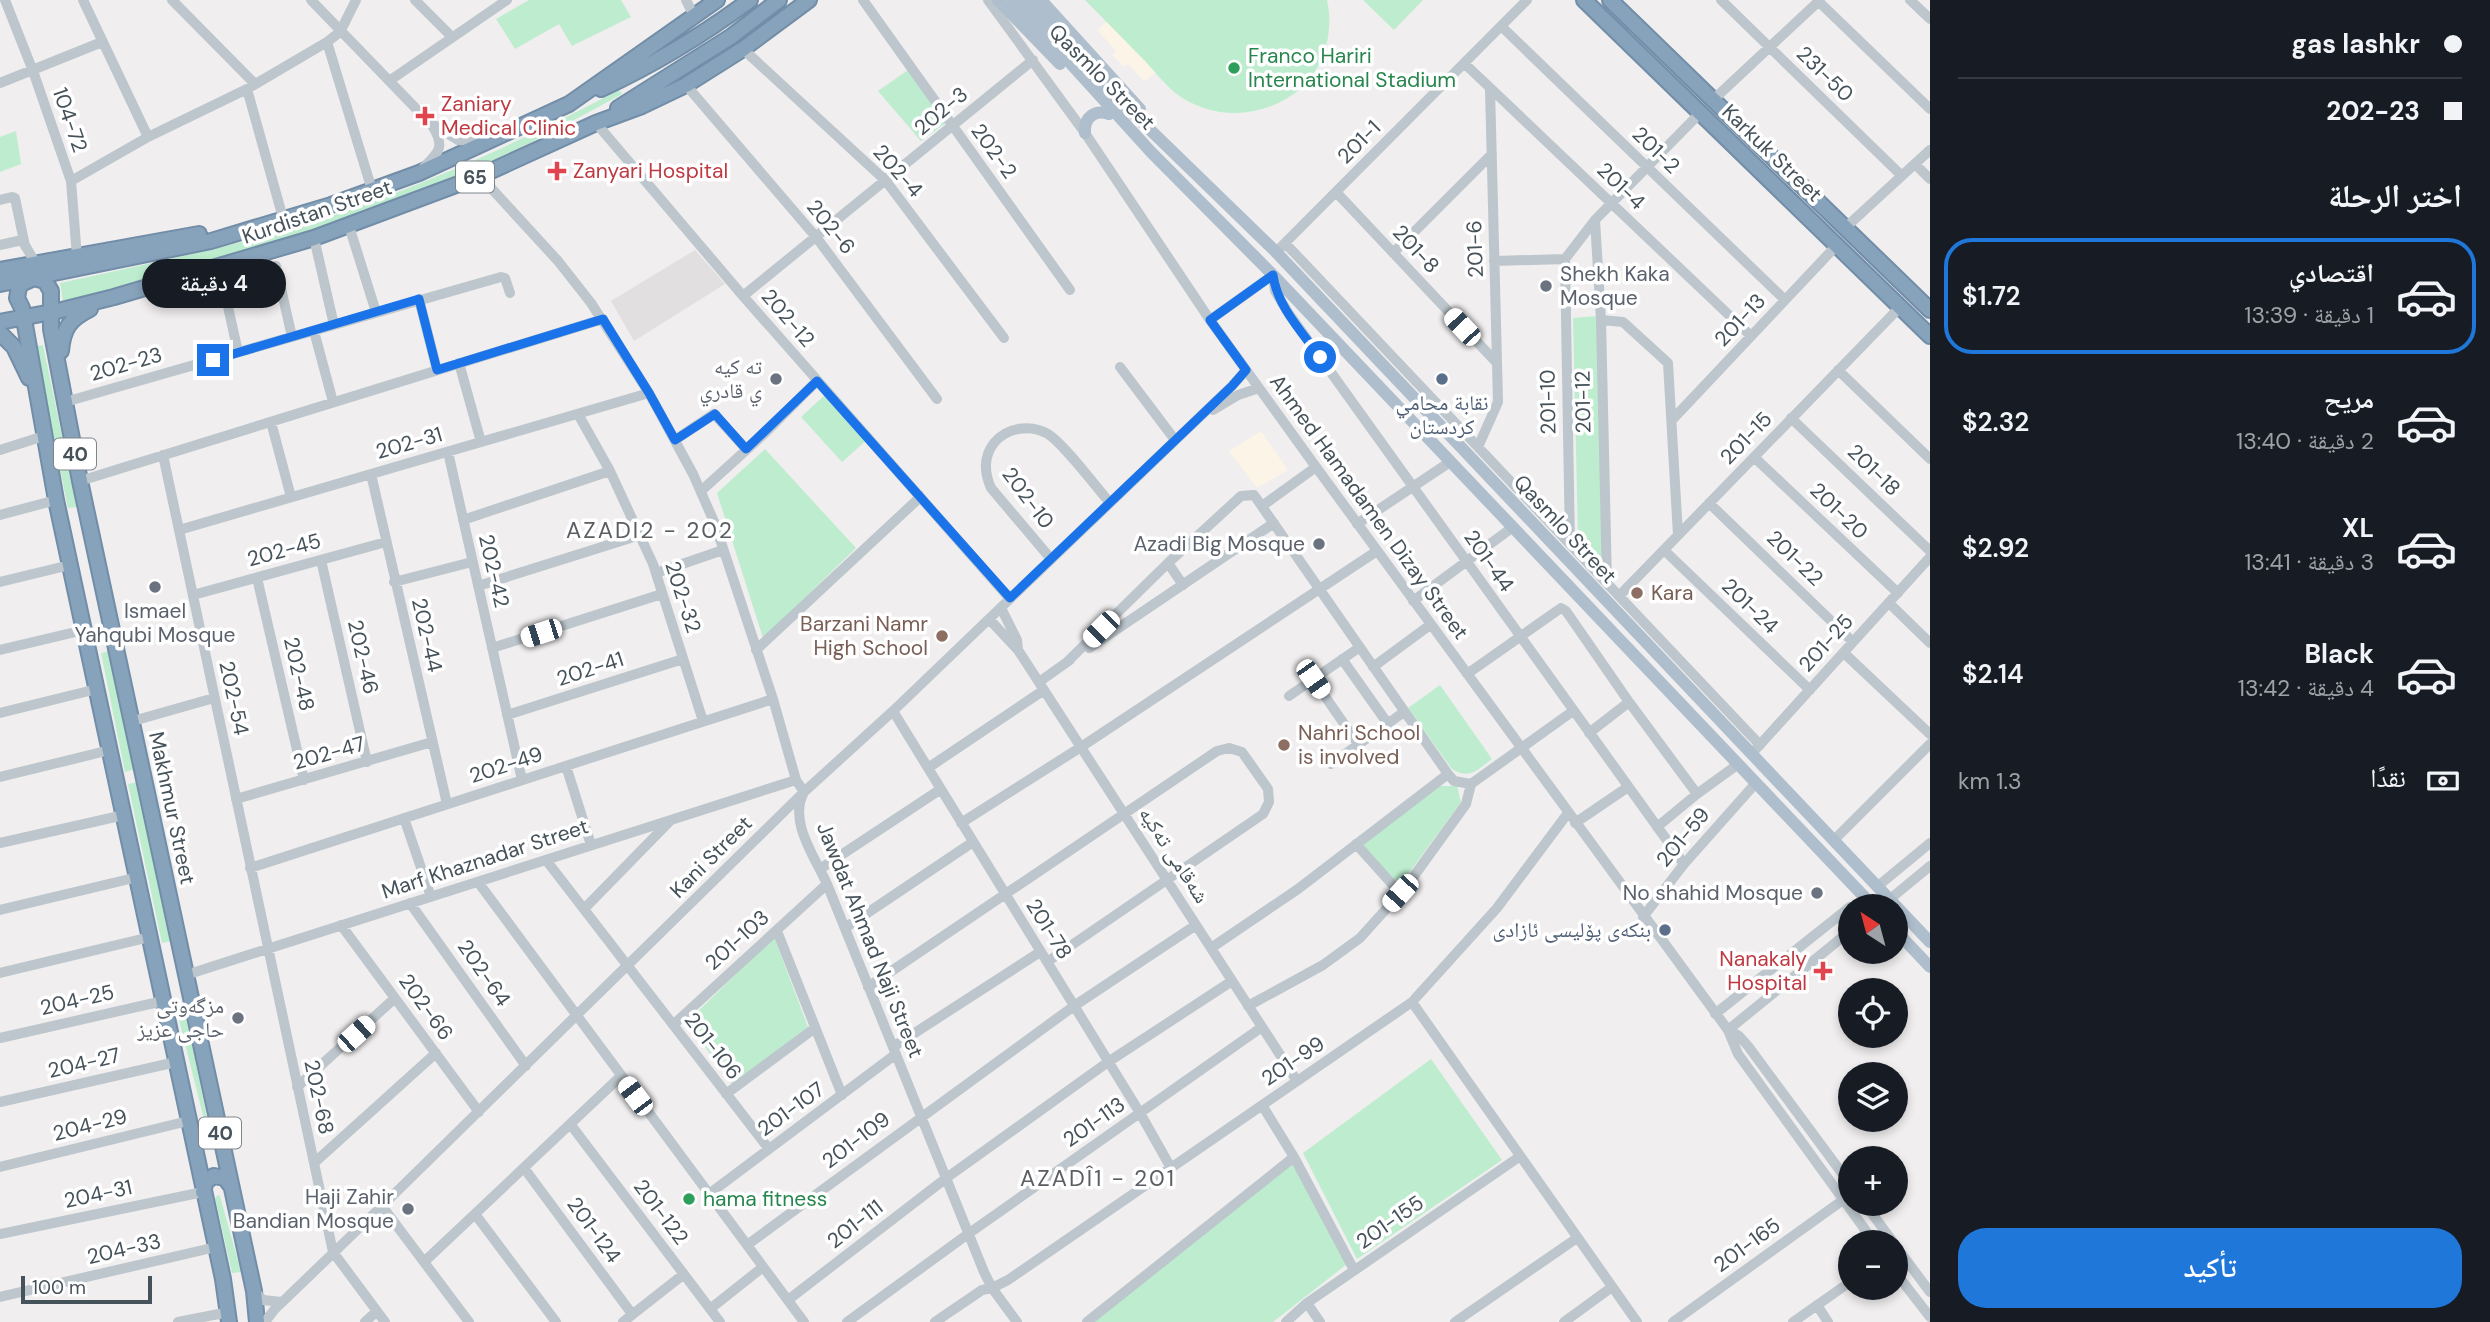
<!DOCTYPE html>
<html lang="ar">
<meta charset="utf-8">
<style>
:root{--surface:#171b24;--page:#242831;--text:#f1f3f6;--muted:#9ea1a6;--line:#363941;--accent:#1f77d9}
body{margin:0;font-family:"DM Sans","Noto Naskh Arabic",sans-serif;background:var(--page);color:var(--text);direction:rtl;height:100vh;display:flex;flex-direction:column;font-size:26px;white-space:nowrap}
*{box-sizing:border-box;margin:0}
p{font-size:23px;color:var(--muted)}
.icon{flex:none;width:38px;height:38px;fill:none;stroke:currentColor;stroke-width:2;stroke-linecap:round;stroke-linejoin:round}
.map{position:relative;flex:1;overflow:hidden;direction:ltr}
.details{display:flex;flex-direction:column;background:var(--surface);width:560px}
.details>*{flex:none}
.hud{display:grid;align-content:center;height:154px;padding:0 28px;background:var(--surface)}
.needle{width:46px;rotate:324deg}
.fabs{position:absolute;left:1838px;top:894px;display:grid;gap:14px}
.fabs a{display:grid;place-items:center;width:70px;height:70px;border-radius:50%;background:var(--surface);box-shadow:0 4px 10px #0003;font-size:35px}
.scale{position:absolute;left:21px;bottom:18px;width:131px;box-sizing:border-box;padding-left:7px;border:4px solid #46525a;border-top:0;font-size:19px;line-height:24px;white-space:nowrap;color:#46525a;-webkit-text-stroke:5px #fff;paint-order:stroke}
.end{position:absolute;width:32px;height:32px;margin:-16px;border:9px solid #1a73e8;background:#fff;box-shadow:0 0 0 4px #fff}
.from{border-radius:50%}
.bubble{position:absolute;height:49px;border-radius:24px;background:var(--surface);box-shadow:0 4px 10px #0003;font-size:23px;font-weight:600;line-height:49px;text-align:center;direction:rtl}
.car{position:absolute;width:21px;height:42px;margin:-21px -10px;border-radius:9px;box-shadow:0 0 5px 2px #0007;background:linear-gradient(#fff 24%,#345 0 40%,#fff 0 76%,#345 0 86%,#fff 0)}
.hud b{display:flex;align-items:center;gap:24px;height:66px;font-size:26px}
.hud b+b{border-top:2px solid var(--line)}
.hud i{width:18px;height:18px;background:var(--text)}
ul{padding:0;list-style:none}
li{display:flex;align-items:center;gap:21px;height:116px;margin:0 14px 10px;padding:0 14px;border:4px solid transparent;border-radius:28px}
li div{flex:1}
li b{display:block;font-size:26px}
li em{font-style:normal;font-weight:600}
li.on{border-color:var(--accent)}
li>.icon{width:63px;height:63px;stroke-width:1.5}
h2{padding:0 28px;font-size:32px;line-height:84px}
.pay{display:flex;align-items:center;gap:18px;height:77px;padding:0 28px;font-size:26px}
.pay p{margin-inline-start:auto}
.action{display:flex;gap:14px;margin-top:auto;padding:14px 28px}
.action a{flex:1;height:80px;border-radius:28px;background:var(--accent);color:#fff;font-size:28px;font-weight:600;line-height:80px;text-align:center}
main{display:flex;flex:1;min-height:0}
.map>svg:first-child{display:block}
.commercial{fill:#fbf4e7}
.education{fill:#e1dfdf}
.green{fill:#bdedce}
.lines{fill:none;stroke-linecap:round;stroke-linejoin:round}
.highway-casing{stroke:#728da7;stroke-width:18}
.minor{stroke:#bcc6cc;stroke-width:10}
.major{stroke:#aebecc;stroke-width:12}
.highway{stroke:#87a2bb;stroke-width:14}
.route{stroke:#1a73e8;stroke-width:9}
.leisure-dot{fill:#2e9e5b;stroke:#fff;stroke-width:2.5}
.health-dot{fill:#e0444e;stroke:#fff;stroke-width:2.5}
.worship-dot{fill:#6b7280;stroke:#fff;stroke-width:2.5}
.service-dot{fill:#5c6f8a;stroke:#fff;stroke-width:2.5}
.education-dot{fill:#8d6e63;stroke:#fff;stroke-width:2.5}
.labels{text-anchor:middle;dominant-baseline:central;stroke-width:7;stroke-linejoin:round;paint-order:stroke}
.shield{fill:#fff;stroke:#7e868c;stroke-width:2}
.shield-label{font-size:19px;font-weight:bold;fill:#46525a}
.leisure-label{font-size:21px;fill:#27864d;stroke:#fff;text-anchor:start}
.street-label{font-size:21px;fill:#46525a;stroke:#fff}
.health-label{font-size:21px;fill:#be3a42;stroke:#fff;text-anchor:start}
.worship-label{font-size:21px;fill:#5b616d;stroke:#fff;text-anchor:end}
.service-label{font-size:21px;fill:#4e5e75;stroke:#fff}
.education-label{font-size:21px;fill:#785e54;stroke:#fff;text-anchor:start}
.neighbourhood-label{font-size:23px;letter-spacing:2px;fill:#5a5e62;stroke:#fff}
</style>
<main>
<section class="details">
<div class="hud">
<b><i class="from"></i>gas lashkr</b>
<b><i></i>202-23</b>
</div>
<h2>اختر الرحلة</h2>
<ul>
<li class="on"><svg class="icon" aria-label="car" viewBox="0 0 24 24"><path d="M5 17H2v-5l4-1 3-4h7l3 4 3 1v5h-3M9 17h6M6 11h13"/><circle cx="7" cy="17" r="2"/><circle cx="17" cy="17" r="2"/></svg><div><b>اقتصادي</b><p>1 دقيقة · 13:39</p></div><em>$1.72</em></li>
<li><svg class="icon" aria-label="car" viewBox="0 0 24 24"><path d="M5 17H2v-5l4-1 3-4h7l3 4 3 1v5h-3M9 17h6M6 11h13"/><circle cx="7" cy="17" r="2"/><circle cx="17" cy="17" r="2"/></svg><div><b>مريح</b><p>2 دقيقة · 13:40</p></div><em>$2.32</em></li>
<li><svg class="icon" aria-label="car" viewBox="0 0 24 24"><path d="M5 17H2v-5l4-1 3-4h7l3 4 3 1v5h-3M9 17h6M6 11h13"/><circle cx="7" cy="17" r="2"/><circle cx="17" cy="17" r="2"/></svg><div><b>XL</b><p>3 دقيقة · 13:41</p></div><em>$2.92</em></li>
<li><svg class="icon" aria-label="car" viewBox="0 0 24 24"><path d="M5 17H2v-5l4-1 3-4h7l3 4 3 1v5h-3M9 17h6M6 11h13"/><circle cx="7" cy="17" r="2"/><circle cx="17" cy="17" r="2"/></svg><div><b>Black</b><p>4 دقيقة · 13:42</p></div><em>$2.14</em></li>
</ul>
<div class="pay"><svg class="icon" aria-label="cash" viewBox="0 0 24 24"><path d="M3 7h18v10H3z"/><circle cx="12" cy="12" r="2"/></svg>نقدًا<p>1.3 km</p></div>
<div class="action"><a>تأكيد</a></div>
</section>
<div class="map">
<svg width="1930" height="1322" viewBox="0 0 1930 1322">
<rect width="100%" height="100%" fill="#f0eeee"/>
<path class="commercial" d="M1111 18 1159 69 1147 80H1143L1128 64 1124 67 1112 55 1116 51 1097 30Z
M1261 431 1288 470 1257 488 1229 451Z"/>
<path class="education" d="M695 250 725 284 634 341 611 301Z"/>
<path class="green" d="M529 0H621L631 17 572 46 559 24 515 49 496 19Z
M1085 0H1327C1334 31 1325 66 1301 88 1266 119 1212 122 1174 92 1164 83 1154 71 1145 61 1125 41 1105 20 1085 0Z
M1363 0H1423L1394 30Z
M911 68 947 122 921 141 878 91Z
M619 90 622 94C566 125 509 155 450 180 325 231 194 267 63 302L60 283C147 264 237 246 323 219 426 185 524 140 619 90Z
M16 131 21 164 0 172V137Z
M1597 316 1604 561 1578 536 1573 318Z
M43 345 77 507 68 508 35 346Z
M826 394 868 439 842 462 801 417Z
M765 449 856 548 763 638 717 493Z
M110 651 135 769 125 772 101 653Z
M1440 685 1492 759C1477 770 1470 780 1452 769L1408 708Z
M137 782 171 941 162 943 128 784Z
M1436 786H1457L1461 802 1400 885 1362 845Z
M774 937 808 1027 732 1084 687 1022Z
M185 1010 212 1142 210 1143 177 1012Z
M1431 1059 1502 1160 1357 1259 1303 1153Z
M1294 1159 1347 1264 1273 1322H1094Z
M218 1195 220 1196 241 1272 232 1273 215 1198Z"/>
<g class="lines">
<g class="highway-casing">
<path id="highway" d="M1584 0 1930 336
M1610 0 1930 310
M601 89C653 65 704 34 750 0
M618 108 732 36 779 0
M0 270 199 234
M0 284 211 241 331 205 419 173 569 104 717 0
M0 322 62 310 114 297 314 238 480 176 596 123 642 106 686 85 743 49 809 0
M0 333 14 347 29 378
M61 351C63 328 70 319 90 309
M203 1192 206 1181 214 1176 225 1178 231 1186
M229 1322 223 1279 56 500 22 308 17 298 19 287 23 283 34 278 45 281 51 291V329L80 481 254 1291 257 1322"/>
</g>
<path class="minor" d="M5 0 33 71 71 181 77 257
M83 0 148 137
M172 0 255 84
M311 0 428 121 458 140 481 142
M415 0 452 37
M686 0 694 16
M863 0 1070 290
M988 0 1085 133 1210 320 1316 467 1728 1030 1738 1054 1874 1242
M1721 0 1902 176
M1817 0 1930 109
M1910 0 1930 19
M1501 26 1785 300
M327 42 372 190
M743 49 886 181 1004 338
M1464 63 1751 336
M389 81 507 0
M0 83 102 42
M686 85 816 237 937 399
M247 89 283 218
M1713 100 1820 0
M596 123 743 296 1010 599
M1915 164 1930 179
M424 167C439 152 445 147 433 127
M480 176 558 261 591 303 649 393 693 474 715 524 773 699 796 780 804 792C788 821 815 857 827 884L984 1272 992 1288 1017 1322
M71 181 148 137 247 89 327 42 340 32 356 0
M1336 192 1497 363
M0 200 12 197 15 198 25 246
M1595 220 1601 320 1607 583
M349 226 376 312
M1845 228 1930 150
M314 238 334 325
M1285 243 1760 745
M0 245 22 240 36 264
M1280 248 1527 0
M1393 253 1492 154
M1565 259 1570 544
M1565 259 1595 220 1700 113
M1494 261 1565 259
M219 266 238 352
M276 266 292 337
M743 296 1033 60
M419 299 437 370
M1210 320 1273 275 1275 291 1289 314 1684 864
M1601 320 1623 322 1668 363 1678 535
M314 331 333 402
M459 363 481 442
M1120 367 1175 440
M1838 370 1930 459
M65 402 501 277 505 278 510 293
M1213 410 1238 395 1259 388
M578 414 610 471 653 564 703 721
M1791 418 1930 551
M1672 420 1837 245
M271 422 291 497
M675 440 714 414 746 449
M1478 447 1498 402 1490 88
M0 450 44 436
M448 452 522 780
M163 455 333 1252 385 1322
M1754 457 1898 593
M371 474 447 804
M80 481 603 319
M701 491 765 433 817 381
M1709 503 1853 642
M1262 506 1316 467
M0 515 56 500
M463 520 610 471
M1357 524 1450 462
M179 530 649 393
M1664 550 1810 690
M1051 559 991 488C984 472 983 457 994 443 1007 427 1031 424 1048 434 1064 444 1096 487 1110 503
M321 560 367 762
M1168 563 1183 585
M656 573 723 550
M257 578 304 780
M0 582 70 565
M394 582 472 562
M478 586 640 535
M193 595 386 542
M1619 596 1900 307
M1413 601 1513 527
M1889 603 1930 643
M1001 608 1017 640 1018 650
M989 619 1018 650 1297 1081
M492 648 662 594
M1089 648 1274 523
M0 650 84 630
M756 650 916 501 919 495
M1844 653 1930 734
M1342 659 1388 724
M1067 662 1168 563 1241 496 1254 495 1448 774 1454 781 1471 784
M1373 667 1430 625
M1467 674 1561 608 1566 611 1629 702 1697 794
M1313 679 1358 744
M1039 682 1070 660
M1289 696 1360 647
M893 711 1140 1113 1171 1168
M0 713 97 689
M507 715 683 659
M133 721 214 698
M1589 733 1629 702
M1756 749 1930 557
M1331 764 1404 712
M566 766 591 845
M928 768 1044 690
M0 777 110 750
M236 799 432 742
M404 818 431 897
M961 823 1081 747 1377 551
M1575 823 1628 787
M1657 827 1697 794 1737 765
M1834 840 1930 744
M0 843 124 815
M1356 844 1400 893
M546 860 769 1149
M250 868 773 699
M820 869 941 789
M478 882 804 1322
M1878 886 1930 843
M1890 899 1930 866
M410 903 526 1066
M584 909 669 822
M0 910 138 877
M1643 917 1684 864 1755 784
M341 925 479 1112
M845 928 973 842
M777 931 842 1095
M1211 948 1298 889 1448 774
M0 973 150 937
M186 975 796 780
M868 987 1217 751 1229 748 1242 752 1268 789 1269 802 1263 814 1047 962
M1412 1002 1637 1322
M1248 1006 1323 965 1360 938 1406 887 1466 804 1471 784 1573 711
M1715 1014 1850 907
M673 1025 827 884
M1728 1030 1739 1036 1748 1046 1850 1184
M1728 1030 1850 931
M0 1038 163 1001
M893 1047 1040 952
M297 1087 395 998
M726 1094 815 1028
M0 1102 176 1062
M1262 1105 1294 1157 1354 1270
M571 1125 720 1322
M314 1163 436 1053
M0 1167 188 1121
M524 1168 632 1314
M709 1194 896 1054
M1865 1204 1893 1242
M382 1206 469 1322
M475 1214 556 1322
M0 1234 203 1192
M747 1245 1074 1006 1196 925
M1895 1245 1930 1292
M424 1262 621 1076
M1895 1272 1930 1317
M254 1291 263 1300 282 1302
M0 1297 216 1247
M788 1300 945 1179 1108 1062 1232 981
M1307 1303 1320 1322
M1817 1305 1828 1322
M710 1309 763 1267
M178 1322 229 1312
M265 1322 274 1310 382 1206 804 792 893 711 1232 386 1246 370
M365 1322 377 1311
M623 1322 684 1274
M847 1322 968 1234 1262 1027
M935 1322 982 1290 992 1288 1008 1280 1412 1002 1497 908 1568 813
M1087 1322 1294 1157
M1286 1322 1307 1303 1519 1157
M1455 1322 1577 1238
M1564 1322 1612 1287
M1673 1322 1843 1200
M1793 1322 1850 1282"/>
<path class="major" d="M998 0 1060 64
M1013 0 1151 152 1273 275 1873 906
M1027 0 1106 87 1276 252 1930 942
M1041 0 1140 109
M1085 133C1084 117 1095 109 1109 114
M1895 930 1930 967"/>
<use href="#highway" class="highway"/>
</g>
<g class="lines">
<path class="route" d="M213 360 419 299 437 370 603 319 649 393 675 440 715 414 746 449 817 381 1010 598 1232 386 1246 370 1210 320 1273 275C1277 306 1302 332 1320 357"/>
</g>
<g class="leisure-dot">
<circle cx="1234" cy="68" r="7"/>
<circle cx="689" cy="1199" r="7"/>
</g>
<g class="health-dot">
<path d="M421.5 105.5h7v7h7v7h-7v7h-7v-7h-7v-7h7z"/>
<path d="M553.5 160.5h7v7h7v7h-7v7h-7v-7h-7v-7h7z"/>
<path d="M1819.5 960.5h7v7h7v7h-7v7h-7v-7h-7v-7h7z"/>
</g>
<g class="worship-dot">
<circle cx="1546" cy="286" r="7"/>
<circle cx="776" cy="379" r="7"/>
<circle cx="1319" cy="544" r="7"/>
<circle cx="155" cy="587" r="7"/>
<circle cx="1817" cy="893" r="7"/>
<circle cx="238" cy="1018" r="7"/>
<circle cx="408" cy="1209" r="7"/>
</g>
<g class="service-dot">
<circle cx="1442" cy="379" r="7"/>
<circle cx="1665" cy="930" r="7"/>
</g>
<g class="education-dot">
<circle cx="1637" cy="593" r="7"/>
<circle cx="942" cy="636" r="7"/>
<circle cx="1284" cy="745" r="7"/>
</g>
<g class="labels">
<g class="shield">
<rect x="456" y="161.5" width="38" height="31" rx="5"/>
<rect x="54" y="438.5" width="42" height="31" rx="5"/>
<rect x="199" y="1117.5" width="42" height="31" rx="5"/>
</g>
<g class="shield-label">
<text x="475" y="177">65</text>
<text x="75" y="454">40</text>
<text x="220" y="1133">40</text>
</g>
<g class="leisure-label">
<text x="1248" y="56">Franco Hariri<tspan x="1248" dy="24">International Stadium</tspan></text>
<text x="703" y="1199">hama fitness</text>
</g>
<g class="street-label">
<text transform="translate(1825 74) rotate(44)">231-50</text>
<text transform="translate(1102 77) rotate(45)">Qasmlo Street</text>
<text transform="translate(941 111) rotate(-40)">202-3</text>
<text transform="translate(70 120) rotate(71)">104-72</text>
<text transform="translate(1359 142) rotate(-45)">201-1</text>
<text transform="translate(1656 150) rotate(44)">201-2</text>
<text transform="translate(994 151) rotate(54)">202-2</text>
<text transform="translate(1772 153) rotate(44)">Karkuk Street</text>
<text transform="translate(898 171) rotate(48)">202-4</text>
<text transform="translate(1621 186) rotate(44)">201-4</text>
<text transform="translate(317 212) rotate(-19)">Kurdistan Street</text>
<text transform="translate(831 227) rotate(51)">202-6</text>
<text transform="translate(1416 249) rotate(47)">201-8</text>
<text transform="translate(1475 249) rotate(-92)">201-6</text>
<text transform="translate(788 318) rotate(49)">202-12</text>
<text transform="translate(1740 320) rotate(-47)">201-13</text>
<text transform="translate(126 364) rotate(-16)">202-23</text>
<text transform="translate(1548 402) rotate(-91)">201-10</text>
<text transform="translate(1583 402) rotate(-91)">201-12</text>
<text transform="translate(1746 438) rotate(-46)">201-15</text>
<text transform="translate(409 443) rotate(-16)">202-31</text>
<text transform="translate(1874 470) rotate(44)">201-18</text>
<text transform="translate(1028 498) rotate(53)">202-10</text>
<text transform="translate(1369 507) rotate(54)">Ahmed Hamadamen Dizay Street</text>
<text transform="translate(1839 511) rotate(44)">201-20</text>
<text transform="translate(1565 529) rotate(47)">Qasmlo Street</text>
<text transform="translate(284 550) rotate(-15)">202-45</text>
<text transform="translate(1795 558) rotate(44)">201-22</text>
<text transform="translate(1489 561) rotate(55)">201-44</text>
<text transform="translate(494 571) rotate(77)">202-42</text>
<text transform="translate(683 597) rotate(72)">202-32</text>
<text transform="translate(1750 606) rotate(44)">201-24</text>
<text transform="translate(427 635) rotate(77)">202-44</text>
<text transform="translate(1826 643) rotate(-48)">201-25</text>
<text transform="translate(363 657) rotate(77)">202-46</text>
<text transform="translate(590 669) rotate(-18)">202-41</text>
<text transform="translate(299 674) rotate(77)">202-48</text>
<text transform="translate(234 698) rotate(78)">202-54</text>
<text transform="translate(329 753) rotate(-16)">202-47</text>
<text transform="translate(506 765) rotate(-18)">202-49</text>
<text transform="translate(172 808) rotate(78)">Makhmur Street</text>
<text transform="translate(1683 837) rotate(-50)">201-59</text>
<text transform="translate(1174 855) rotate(57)">شەقامی تەکیە</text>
<text transform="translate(711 857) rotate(-45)">Kani Street</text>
<text transform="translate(485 859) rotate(-18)">Marf Khaznadar Street</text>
<text transform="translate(1049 929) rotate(58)">201-78</text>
<text transform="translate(737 940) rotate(-42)">201-103</text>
<text transform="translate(870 940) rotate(68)">Jawdat Ahmad Naji Street</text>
<text transform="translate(484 973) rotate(55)">202-64</text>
<text transform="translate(77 1000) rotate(-13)">204-25</text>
<text transform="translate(426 1007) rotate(54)">202-66</text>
<text transform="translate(713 1046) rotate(52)">201-106</text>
<text transform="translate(1293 1061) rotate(-34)">201-99</text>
<text transform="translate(84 1063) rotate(-13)">204-27</text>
<text transform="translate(319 1097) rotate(78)">202-68</text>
<text transform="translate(791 1109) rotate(-36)">201-107</text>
<text transform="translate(1094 1122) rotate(-35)">201-113</text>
<text transform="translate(90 1125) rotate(-14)">204-29</text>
<text transform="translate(856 1140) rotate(-37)">201-109</text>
<text transform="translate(98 1194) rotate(-12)">204-31</text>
<text transform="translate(661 1212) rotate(53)">201-122</text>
<text transform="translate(1390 1222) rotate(-35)">201-155</text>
<text transform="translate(855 1224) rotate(-38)">201-111</text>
<text transform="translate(594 1230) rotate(54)">201-124</text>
<text transform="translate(1747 1245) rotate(-36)">201-165</text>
<text transform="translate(124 1249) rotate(-13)">204-33</text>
</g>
<g class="health-label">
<text x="441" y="104">Zaniary<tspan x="441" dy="24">Medical Clinic</tspan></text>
<text x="573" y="171">Zanyari Hospital</text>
<text x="1807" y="959" text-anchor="end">Nanakaly<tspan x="1807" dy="24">Hospital</tspan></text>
</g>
<g class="worship-label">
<text x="1560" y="274" text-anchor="start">Shekh Kaka<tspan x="1560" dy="24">Mosque</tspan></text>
<text x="762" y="367">ته كيه<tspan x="762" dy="24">ي قادري</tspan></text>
<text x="1305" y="544">Azadi Big Mosque</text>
<text x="155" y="611" text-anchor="middle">Ismael<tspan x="155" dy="24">Yahqubi Mosque</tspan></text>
<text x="1803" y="893">No shahid Mosque</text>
<text x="224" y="1006">مزگەوتی<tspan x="224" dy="24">حاجی عزیز</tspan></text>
<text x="394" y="1197">Haji Zahir<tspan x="394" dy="24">Bandian Mosque</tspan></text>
</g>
<g class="service-label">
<text x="1442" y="403">نقابة محامي<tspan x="1442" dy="24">كردستان</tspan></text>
<text x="1651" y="930" text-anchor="end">بنکەی پۆلیسی ئازادی</text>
</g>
<g class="education-label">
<text x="1651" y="593">Kara</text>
<text x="928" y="624" text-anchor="end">Barzani Namr<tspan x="928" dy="24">High School</tspan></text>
<text x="1298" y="733">Nahri School<tspan x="1298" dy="24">is involved</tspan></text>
</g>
<g class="neighbourhood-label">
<text x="650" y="530">AZADI2 - 202</text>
<text x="1098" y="1178">AZADÎ1 - 201</text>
</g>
</g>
</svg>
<div class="fabs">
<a><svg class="needle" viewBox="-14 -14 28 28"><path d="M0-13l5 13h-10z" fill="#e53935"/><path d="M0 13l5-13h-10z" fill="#9ea1a6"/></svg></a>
<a><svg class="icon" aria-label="locate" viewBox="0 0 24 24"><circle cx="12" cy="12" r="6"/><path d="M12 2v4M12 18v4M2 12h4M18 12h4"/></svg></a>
<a><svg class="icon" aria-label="layers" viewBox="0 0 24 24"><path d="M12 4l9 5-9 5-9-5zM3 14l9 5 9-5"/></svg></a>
<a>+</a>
<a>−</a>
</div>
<div class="scale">100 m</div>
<i class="end from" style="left:1320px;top:357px"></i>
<i class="end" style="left:213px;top:360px"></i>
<div class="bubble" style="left:142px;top:259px;width:144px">4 دقيقة</div>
<i class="car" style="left:1462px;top:327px;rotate:317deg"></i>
<i class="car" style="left:1101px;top:629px;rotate:225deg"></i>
<i class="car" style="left:541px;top:633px;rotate:252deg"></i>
<i class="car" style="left:1313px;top:679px;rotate:145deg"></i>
<i class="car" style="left:1400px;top:893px;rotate:222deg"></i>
<i class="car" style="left:356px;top:1034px;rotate:48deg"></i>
<i class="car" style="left:635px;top:1096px;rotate:323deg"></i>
</div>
</main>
